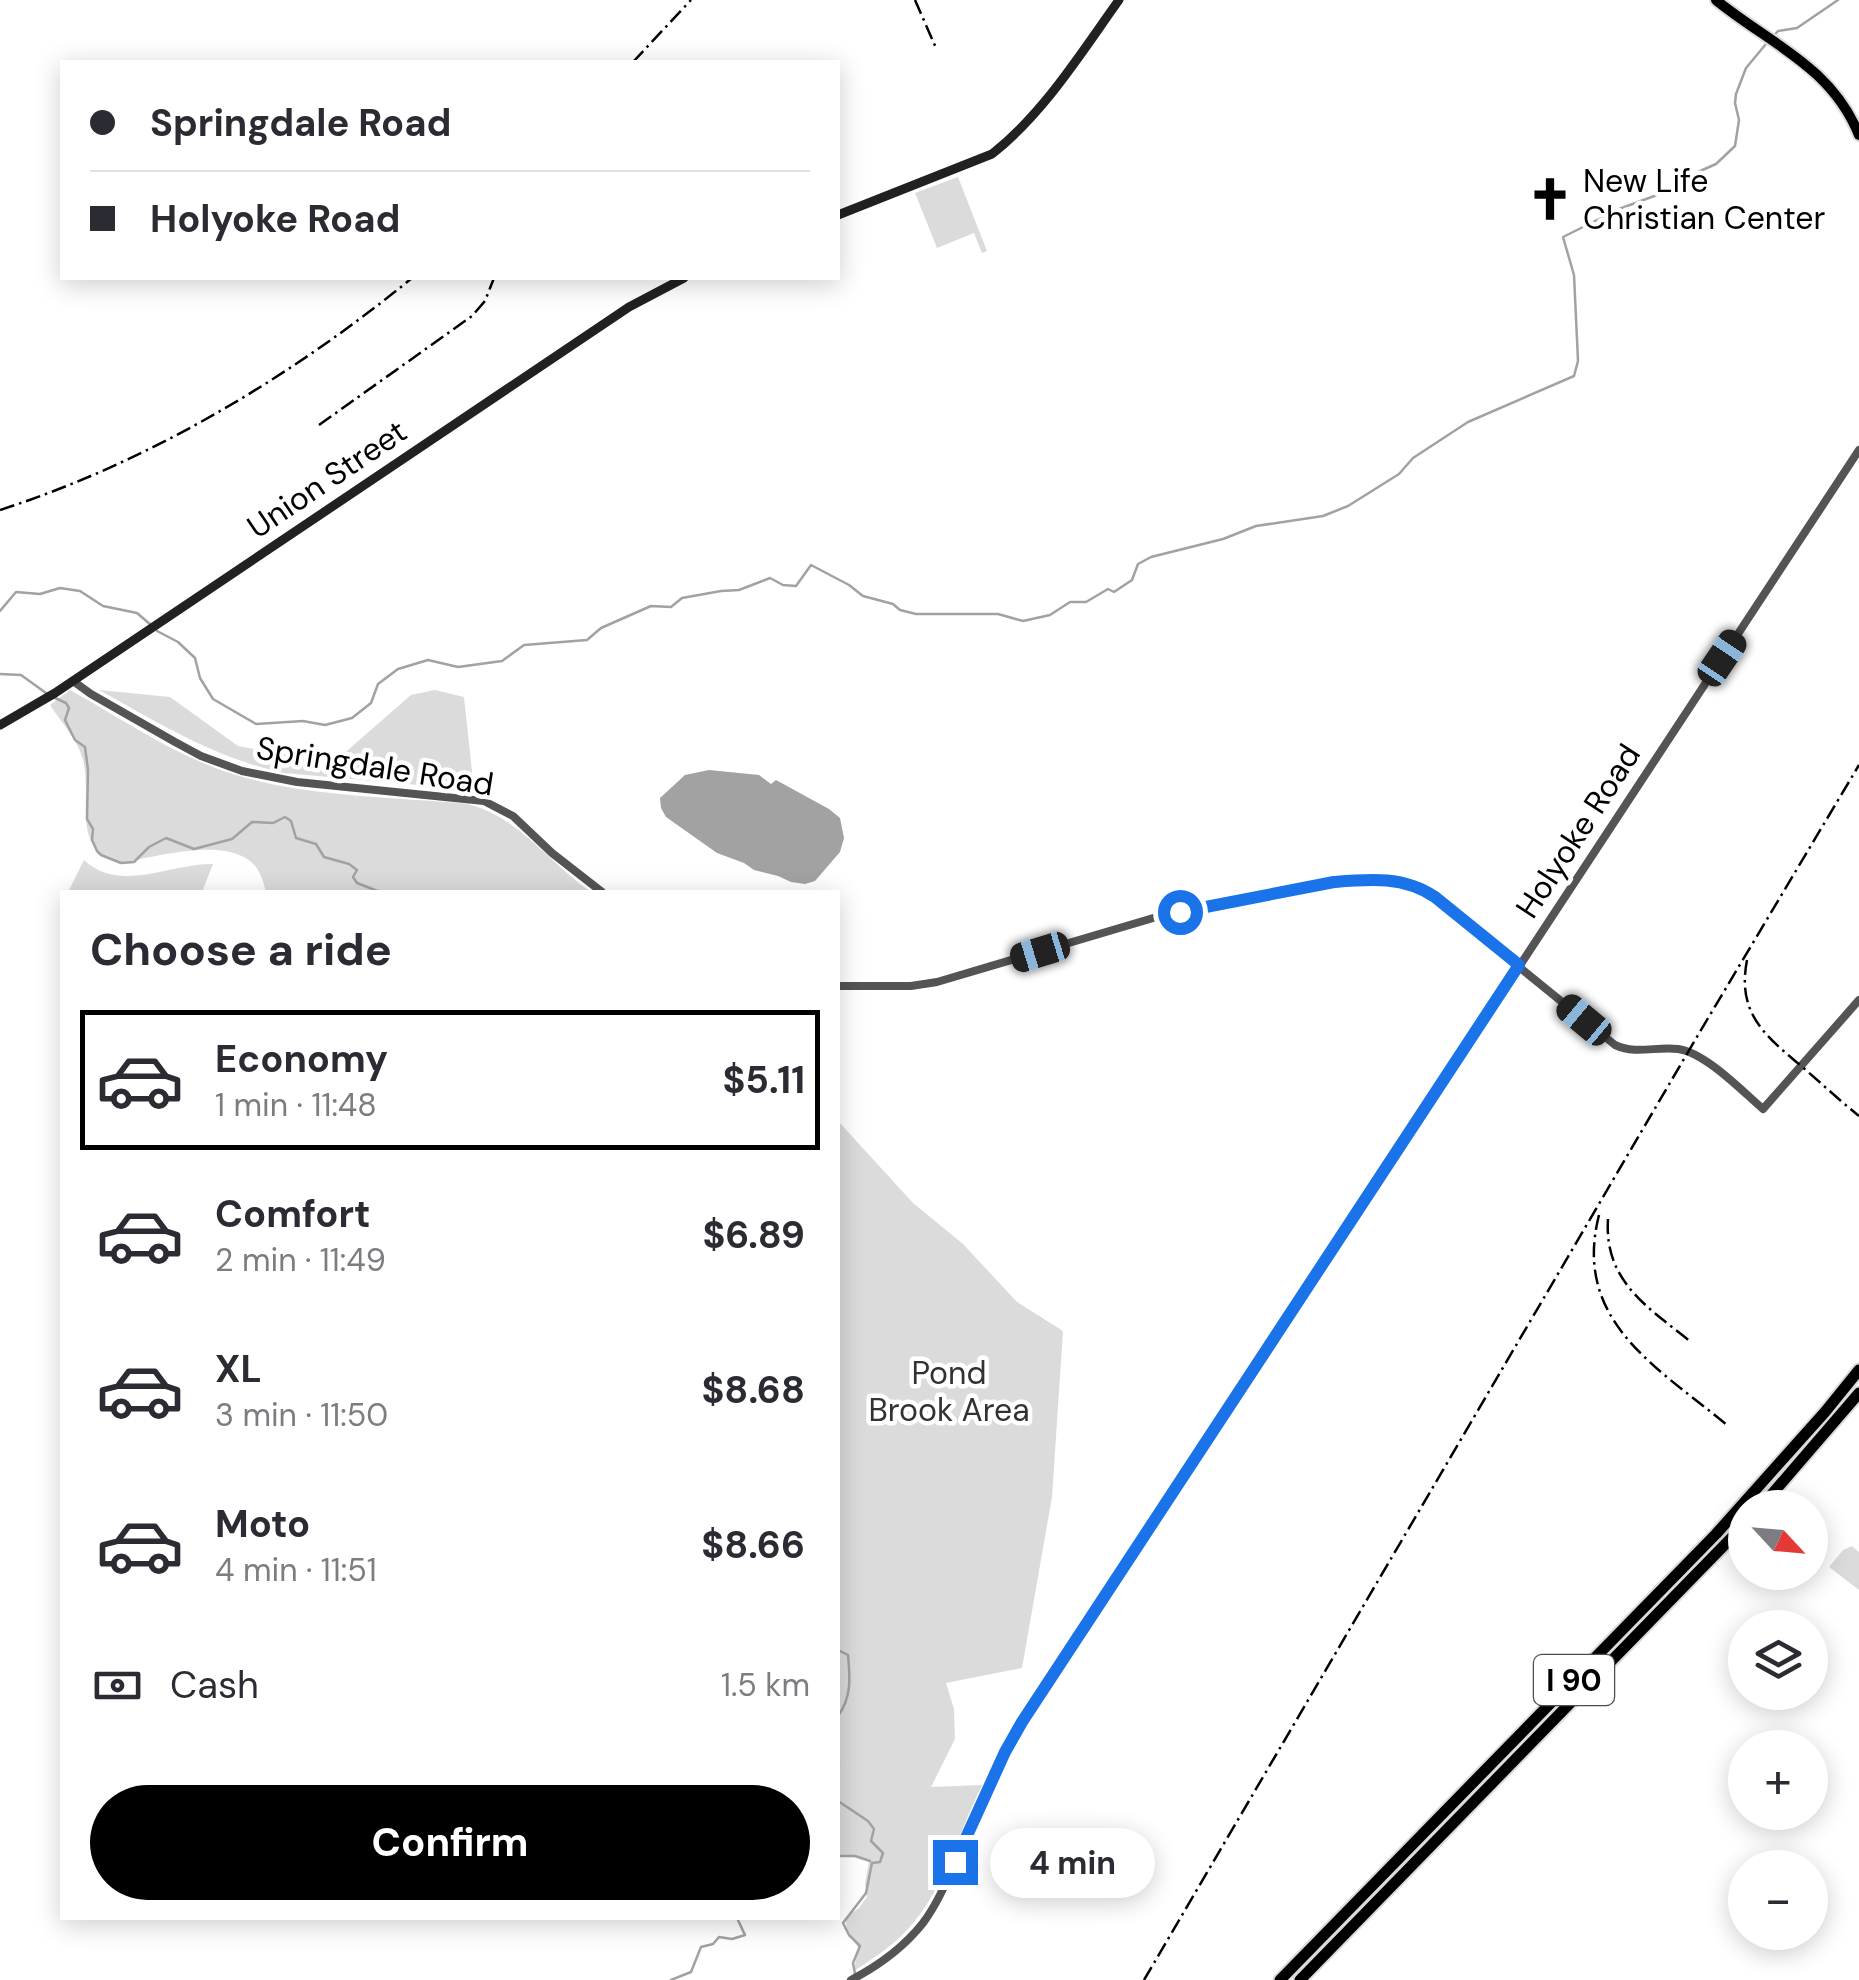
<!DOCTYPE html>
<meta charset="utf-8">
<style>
:root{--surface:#fff;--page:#f7f7f7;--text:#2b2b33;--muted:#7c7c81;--line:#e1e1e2;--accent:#000}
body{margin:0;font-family:"DM Sans",sans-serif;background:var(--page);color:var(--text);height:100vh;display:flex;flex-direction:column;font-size:38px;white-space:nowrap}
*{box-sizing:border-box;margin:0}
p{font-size:32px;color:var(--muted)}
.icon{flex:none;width:55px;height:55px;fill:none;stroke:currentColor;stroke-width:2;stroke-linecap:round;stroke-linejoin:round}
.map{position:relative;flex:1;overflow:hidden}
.side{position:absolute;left:60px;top:890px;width:780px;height:1030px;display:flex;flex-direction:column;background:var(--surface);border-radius:0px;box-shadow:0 5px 25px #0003}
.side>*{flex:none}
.guide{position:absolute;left:60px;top:60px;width:780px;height:220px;border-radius:0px;box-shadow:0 5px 25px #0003;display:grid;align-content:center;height:220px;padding:0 30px;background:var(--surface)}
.needle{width:65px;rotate:116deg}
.fabs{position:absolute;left:1728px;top:1490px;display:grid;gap:20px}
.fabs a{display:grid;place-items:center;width:100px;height:100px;border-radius:50%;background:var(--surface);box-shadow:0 5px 25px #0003;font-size:50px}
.end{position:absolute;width:45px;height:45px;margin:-22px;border:12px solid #1a73e8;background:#fff;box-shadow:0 0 0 5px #fff}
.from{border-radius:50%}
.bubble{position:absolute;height:70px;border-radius:35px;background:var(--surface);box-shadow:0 5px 25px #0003;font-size:32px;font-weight:700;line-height:70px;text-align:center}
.car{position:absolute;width:30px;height:60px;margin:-30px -15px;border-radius:12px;box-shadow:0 0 8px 2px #0007;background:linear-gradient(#222 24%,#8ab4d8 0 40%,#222 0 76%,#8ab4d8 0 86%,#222 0)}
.guide b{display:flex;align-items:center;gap:35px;height:95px;font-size:38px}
.guide b+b{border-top:2px solid var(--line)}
.guide i{width:25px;height:25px;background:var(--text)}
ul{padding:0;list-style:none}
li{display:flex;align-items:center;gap:30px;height:140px;margin:0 20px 15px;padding:0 10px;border:5px solid transparent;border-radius:0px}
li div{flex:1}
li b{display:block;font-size:38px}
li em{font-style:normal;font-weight:700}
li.selected{border-color:var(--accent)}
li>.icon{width:90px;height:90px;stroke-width:1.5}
h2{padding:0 30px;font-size:45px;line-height:120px}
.pay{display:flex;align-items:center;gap:25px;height:110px;padding:0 30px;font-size:38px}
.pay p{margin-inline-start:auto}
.button{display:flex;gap:20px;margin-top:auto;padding:20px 30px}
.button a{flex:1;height:115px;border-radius:60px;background:var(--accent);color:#fff;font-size:40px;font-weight:700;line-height:115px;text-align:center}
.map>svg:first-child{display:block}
.green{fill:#dbdbdb}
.water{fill:#a2a2a2}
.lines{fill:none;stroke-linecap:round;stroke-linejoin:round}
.stream{stroke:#a2a2a2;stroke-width:2.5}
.trunk-casing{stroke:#dbdbdb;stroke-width:14}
.motorway-casing{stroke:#dbdbdb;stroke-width:15}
.tertiary{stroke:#545454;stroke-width:8}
.secondary{stroke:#212121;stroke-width:9}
.trunk{stroke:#000;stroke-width:10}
.motorway{stroke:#000;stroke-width:11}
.rail{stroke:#000;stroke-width:2.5;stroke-dasharray:15 5 2.5 5;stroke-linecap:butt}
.route{stroke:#1a73e8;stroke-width:12}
.labels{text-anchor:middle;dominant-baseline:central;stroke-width:9;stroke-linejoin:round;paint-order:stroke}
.shield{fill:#fff;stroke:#4c4c4c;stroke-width:2.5}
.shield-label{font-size:30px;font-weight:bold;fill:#000}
.poi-label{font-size:32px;fill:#000;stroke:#fff;text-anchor:start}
.street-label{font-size:32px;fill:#000;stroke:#fff}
.park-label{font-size:32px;fill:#323232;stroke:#fff}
</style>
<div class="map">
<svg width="1859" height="1980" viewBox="0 0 1859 1980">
<rect width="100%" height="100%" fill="#fff"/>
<path class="green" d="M958 177 987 251 982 253 974 233 937 248 915 193Z
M70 690C122 719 177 757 233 774 303 797 394 797 468 804 519 817 549 863 591 892H266C263 880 259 866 247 859 216 839 155 857 121 863 69 851 93 799 83 760 78 740 61 722 50 705Z
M99 690 170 697 238 746 333 763 411 695 435 690 464 697 474 790 284 773C215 758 160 724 99 690Z
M84 860C120 894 170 863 213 864L202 892H68Z
M838 1121 913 1203 963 1244 1017 1302 1063 1331 1052 1497 1022 1668 946 1683 954 1709 955 1739 931 1787 982 1785C957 1835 942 1899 899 1938 885 1951 869 1961 854 1971L858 1947 847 1929 845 1918 859 1908 867 1897 865 1883 869 1861 853 1856 838 1857Z
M1852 1546 1859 1552V1590L1829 1567 1843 1550Z"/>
<path class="water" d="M709 770 759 775 771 784 776 780 829 809 840 818 844 838 840 852 815 881 805 884 791 882 778 876 754 870 744 863 717 853 666 817 661 808 660 798 685 775Z"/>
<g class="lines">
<path class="stream" d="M1772 38 1778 31 1797 28 1838 0
M0 611 16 592 40 594 60 588 80 591 103 606 137 613 151 625
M157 631 178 642 195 658 200 678 213 699 256 724 303 721 325 725 352 718 371 703 378 684 398 669 428 660 458 667 502 661 524 645 587 640 601 628 651 606 671 607 682 598 721 591 739 590 770 578 783 585 796 586 811 565 849 585 863 596 893 604 900 610 916 614H998L1023 621 1050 615 1070 602H1086L1108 589 1114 592 1132 580 1138 564 1151 557 1223 539 1256 526 1323 516 1348 506 1399 474 1413 458 1468 422 1574 376 1578 361 1574 275 1563 237 1619 209 1657 195 1682 179 1716 164 1735 146 1739 120 1735 103 1736 94 1746 68 1766 44
M0 674 21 675 46 693
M53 697 66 703 69 708 65 720 75 740 85 747 88 770 87 819 93 829 92 840 97 851 101 855 121 863 134 862 149 847 166 838 194 849 232 839 252 822 273 823 285 817 291 821 296 838 316 844 324 857 349 864 357 870 353 877 357 883 380 892
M838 1650 848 1655C850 1677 852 1697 838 1716
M838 1759 839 1764 838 1765
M838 1801 868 1821 874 1829 871 1841 883 1853 880 1862 872 1863 866 1893 843 1923 849 1935 860 1946 853 1963 855 1974
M838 1856H855L870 1861
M671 1980 691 1972 701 1947 713 1944 719 1937 732 1939 745 1935 737 1918"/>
<g class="trunk-casing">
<path id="trunk" d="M1716 0C1770 44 1831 66 1859 135"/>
</g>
<g class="motorway-casing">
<path id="motorway" d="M1760 1508 1859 1393
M1280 1980 1716 1534 1825 1412 1859 1370
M1300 1980 1745 1524"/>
</g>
<path class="tertiary" d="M73 681 91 694 175 742 201 756 242 771 297 782 484 801 513 816 552 853 602 892
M838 986H911L937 982 1160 916 1296 889 1359 880 1398 881 1422 888 1615 1045C1637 1055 1656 1046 1678 1049 1706 1053 1742 1091 1763 1109L1859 1000
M851 1980C878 1966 904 1947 923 1923 940 1900 950 1873 962 1847 981 1805 999 1762 1022 1722L1859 450"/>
<path class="secondary" d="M838 215 992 154C1044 113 1081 53 1119 0
M0 725 55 693 629 307 684 278"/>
<use href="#trunk" class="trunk"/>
<use href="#motorway" class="motorway"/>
<path class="rail" d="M915 0 936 48
M633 62 691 0
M319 425 472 316 485 301 494 278
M0 510C149 462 291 377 412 278
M1747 960C1737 1012 1763 1034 1800 1065 1820 1082 1839 1100 1859 1116
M1599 1215C1572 1321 1657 1367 1727 1425
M1608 1219C1604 1282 1648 1307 1691 1342
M1144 1980 1698 1035 1859 765"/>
</g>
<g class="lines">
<path class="route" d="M955 1862 1005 1752 1022 1722 1519 965 1435 897C1404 876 1370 879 1334 882L1180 912"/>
</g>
<defs>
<g id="church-bare" transform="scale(3.45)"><path d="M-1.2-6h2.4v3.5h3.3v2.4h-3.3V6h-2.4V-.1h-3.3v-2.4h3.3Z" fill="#000" stroke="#fff" stroke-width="2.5" paint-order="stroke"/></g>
</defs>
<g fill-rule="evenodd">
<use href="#church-bare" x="1550" y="199"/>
</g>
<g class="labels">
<rect class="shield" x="1534" y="1655" width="80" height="50" rx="8"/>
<g class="shield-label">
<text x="1574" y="1680">I 90</text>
</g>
<g class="poi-label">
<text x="1583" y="181">New Life<tspan x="1583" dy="37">Christian Center</tspan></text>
</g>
<g class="street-label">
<text transform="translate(327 479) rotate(-34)">Union Street</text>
<text transform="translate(375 766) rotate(9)">Springdale Road</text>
<text transform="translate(1578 831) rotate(-57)">Holyoke Road</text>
</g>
<g class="park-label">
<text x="949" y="1373">Pond<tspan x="949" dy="37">Brook Area</tspan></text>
</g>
</g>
</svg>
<div class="fabs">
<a><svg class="needle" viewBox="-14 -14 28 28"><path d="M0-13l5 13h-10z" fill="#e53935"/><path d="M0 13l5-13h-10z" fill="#7c7c81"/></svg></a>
<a><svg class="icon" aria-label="layers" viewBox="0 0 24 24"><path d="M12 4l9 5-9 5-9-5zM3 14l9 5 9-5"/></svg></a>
<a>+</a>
<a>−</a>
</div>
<i class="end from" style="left:1180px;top:912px"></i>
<i class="end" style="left:955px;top:1862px"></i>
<div class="bubble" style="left:990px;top:1828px;width:165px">4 min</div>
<i class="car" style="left:1722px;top:658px;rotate:34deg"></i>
<i class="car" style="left:1040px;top:952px;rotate:253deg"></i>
<i class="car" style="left:1584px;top:1020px;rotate:310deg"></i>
<div class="guide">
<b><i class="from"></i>Springdale Road</b>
<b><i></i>Holyoke Road</b>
</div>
<section class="side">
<h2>Choose a ride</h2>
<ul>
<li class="selected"><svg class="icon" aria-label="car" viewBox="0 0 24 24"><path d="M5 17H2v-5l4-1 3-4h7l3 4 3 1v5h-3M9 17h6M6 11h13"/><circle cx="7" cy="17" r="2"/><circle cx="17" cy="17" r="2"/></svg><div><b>Economy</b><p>1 min · 11:48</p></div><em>$5.11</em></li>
<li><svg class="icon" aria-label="car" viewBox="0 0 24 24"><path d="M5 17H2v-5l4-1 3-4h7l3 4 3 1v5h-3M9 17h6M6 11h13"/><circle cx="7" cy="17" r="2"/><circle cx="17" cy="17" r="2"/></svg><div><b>Comfort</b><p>2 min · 11:49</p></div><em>$6.89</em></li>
<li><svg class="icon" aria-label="car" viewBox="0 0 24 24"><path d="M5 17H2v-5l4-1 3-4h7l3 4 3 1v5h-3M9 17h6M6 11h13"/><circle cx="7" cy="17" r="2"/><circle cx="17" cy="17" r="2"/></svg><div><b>XL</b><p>3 min · 11:50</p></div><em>$8.68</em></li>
<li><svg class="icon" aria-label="car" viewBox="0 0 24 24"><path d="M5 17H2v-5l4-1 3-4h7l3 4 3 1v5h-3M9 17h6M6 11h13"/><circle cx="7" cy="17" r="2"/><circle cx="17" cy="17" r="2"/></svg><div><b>Moto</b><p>4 min · 11:51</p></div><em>$8.66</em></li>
</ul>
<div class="pay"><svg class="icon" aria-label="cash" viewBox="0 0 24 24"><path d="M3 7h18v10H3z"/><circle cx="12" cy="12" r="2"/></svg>Cash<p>1.5 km</p></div>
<div class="button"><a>Confirm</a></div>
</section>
</div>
